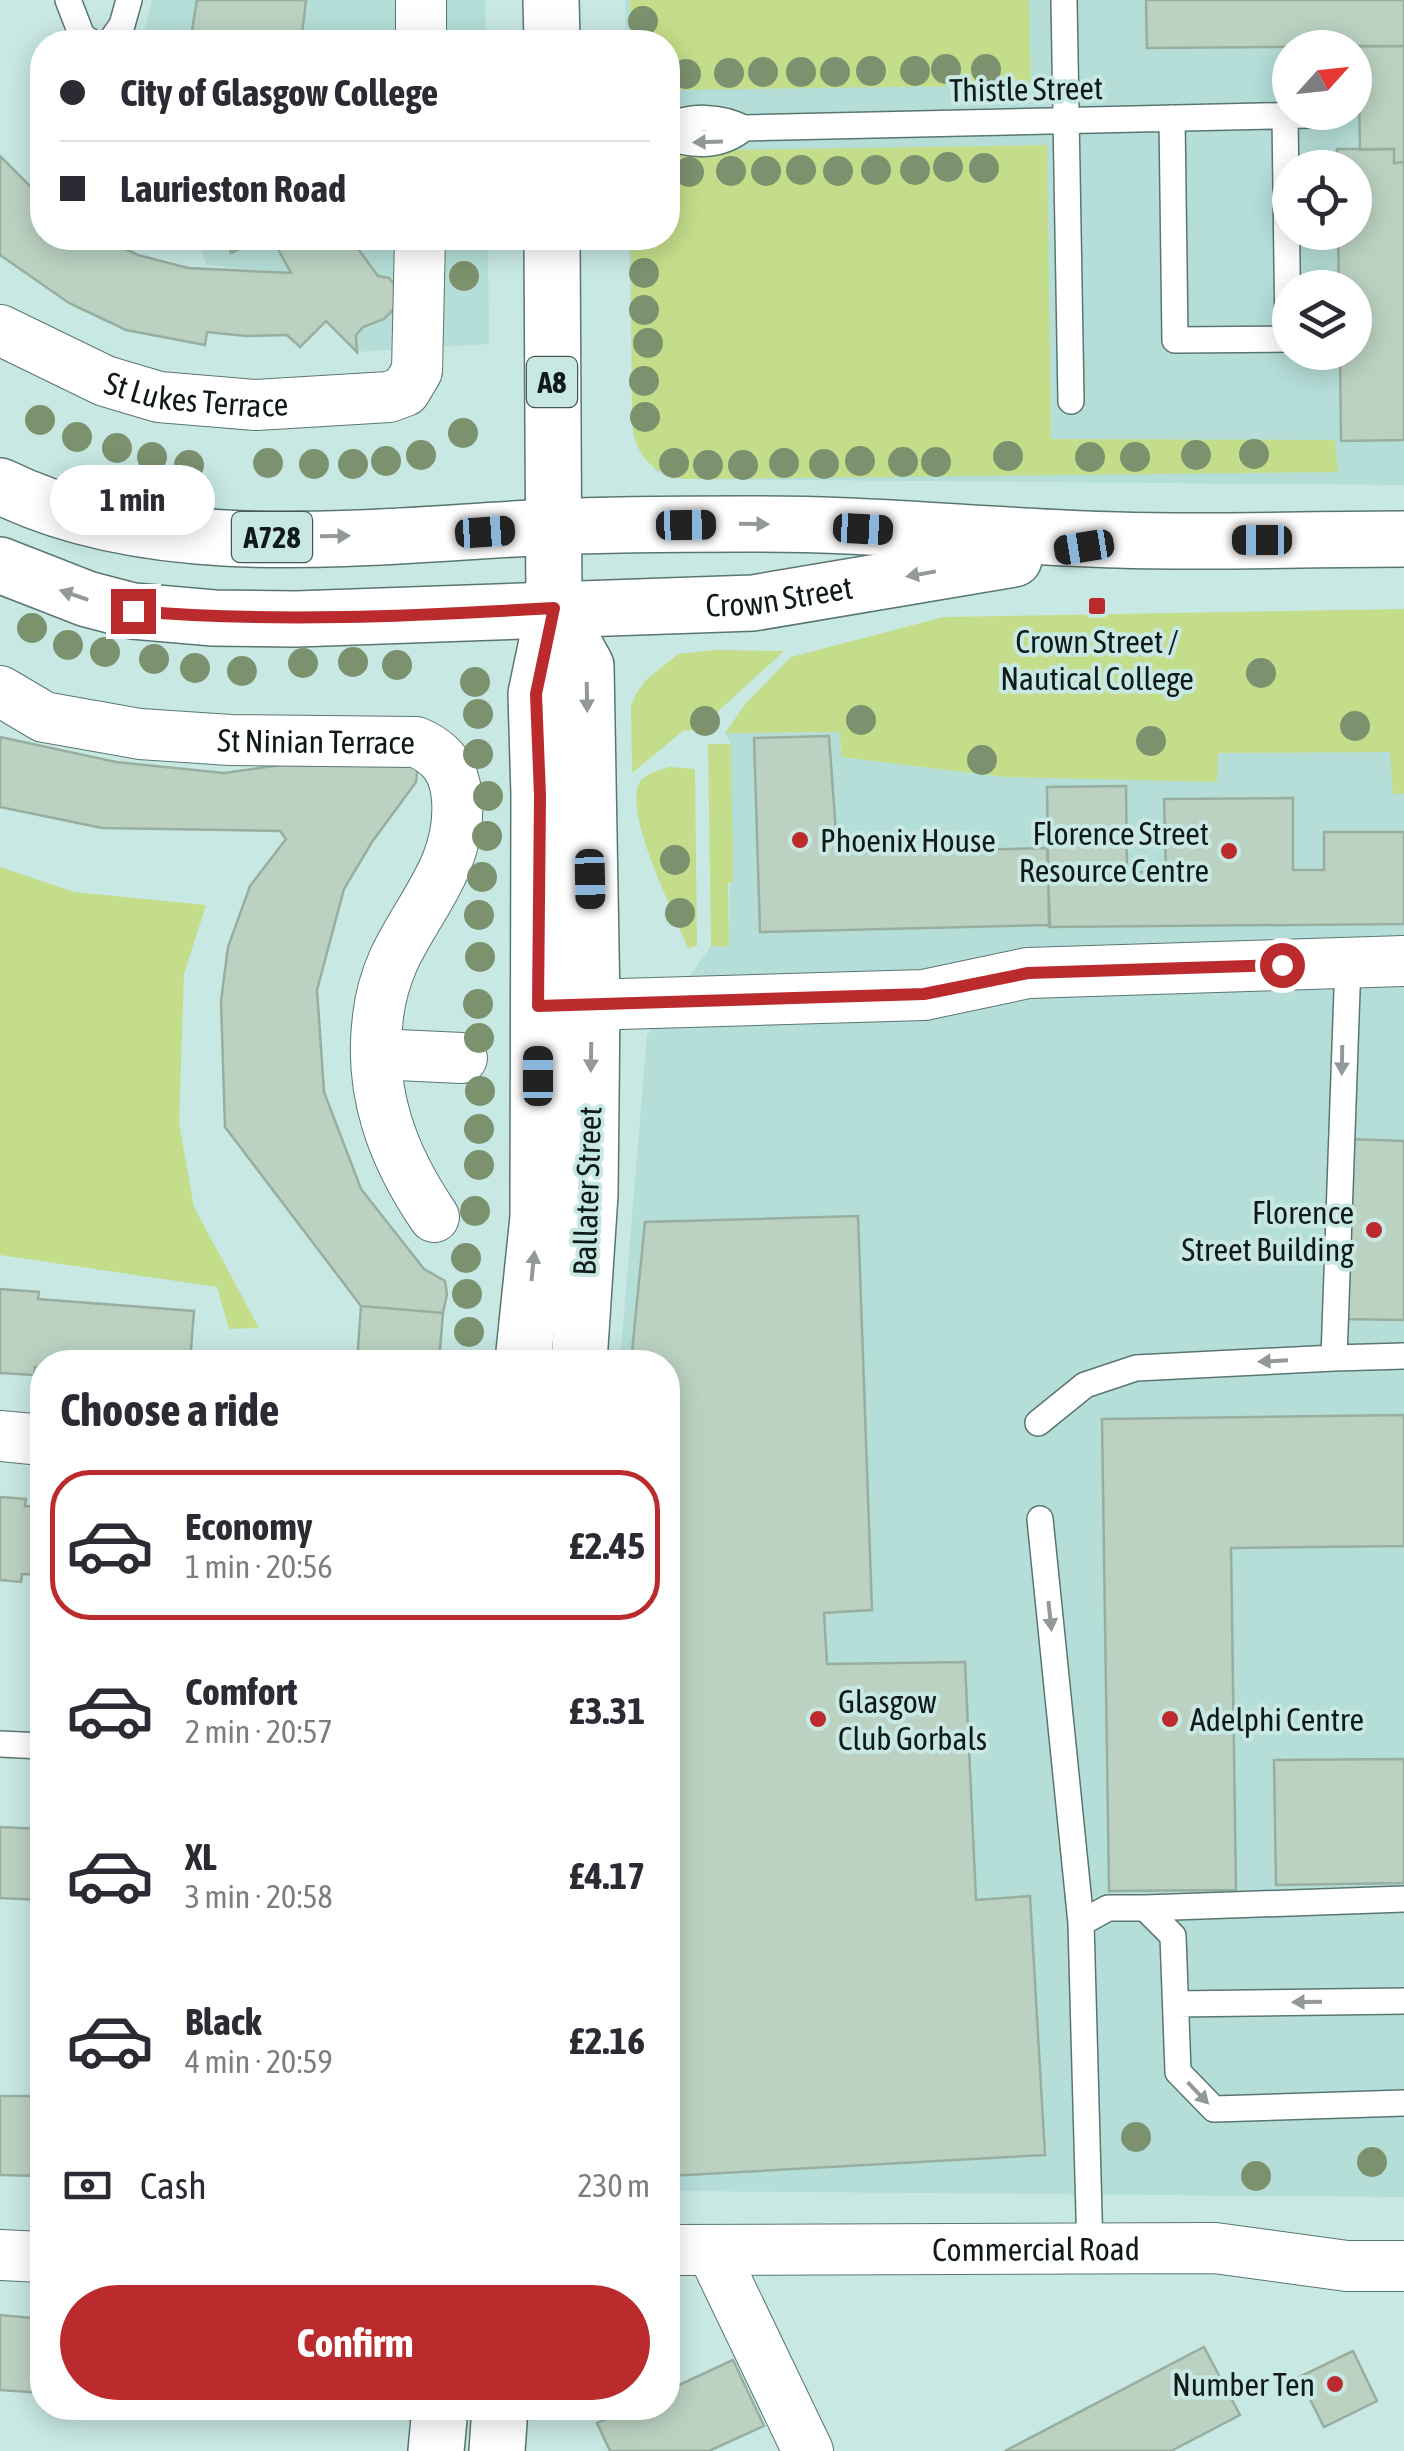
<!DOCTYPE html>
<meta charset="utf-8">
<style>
:root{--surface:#fff;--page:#f2f2f3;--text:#2b2b33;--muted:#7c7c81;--line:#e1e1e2;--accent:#bb2b2e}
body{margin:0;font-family:"Asap Condensed",sans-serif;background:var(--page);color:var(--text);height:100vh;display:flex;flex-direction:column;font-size:38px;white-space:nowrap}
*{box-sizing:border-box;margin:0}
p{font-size:32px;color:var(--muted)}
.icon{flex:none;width:55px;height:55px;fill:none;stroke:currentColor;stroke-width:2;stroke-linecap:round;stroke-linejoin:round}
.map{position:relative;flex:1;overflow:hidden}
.drawer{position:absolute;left:30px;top:1350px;width:650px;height:1070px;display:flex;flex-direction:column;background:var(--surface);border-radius:40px;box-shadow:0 5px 25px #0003}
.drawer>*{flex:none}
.top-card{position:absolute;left:30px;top:30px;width:650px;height:220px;border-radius:40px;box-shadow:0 5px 25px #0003;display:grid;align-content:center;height:220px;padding:0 30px;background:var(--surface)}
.needle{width:65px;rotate:63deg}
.fabs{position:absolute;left:1272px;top:30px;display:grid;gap:20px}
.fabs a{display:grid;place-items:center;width:100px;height:100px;border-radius:50%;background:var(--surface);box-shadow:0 5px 25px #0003;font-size:50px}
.end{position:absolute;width:45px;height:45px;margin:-22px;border:12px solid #bb2b2e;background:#fff;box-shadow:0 0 0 5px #fff}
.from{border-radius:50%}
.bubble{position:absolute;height:70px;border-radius:35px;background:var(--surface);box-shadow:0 5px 25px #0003;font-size:32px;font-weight:700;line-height:70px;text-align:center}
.car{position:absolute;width:30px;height:60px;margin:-30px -15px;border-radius:12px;box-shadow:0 0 8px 2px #0007;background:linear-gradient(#222 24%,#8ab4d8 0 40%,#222 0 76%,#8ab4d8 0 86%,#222 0)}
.top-card b{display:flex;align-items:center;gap:35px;height:95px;font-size:38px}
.top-card b+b{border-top:2px solid var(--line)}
.top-card i{width:25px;height:25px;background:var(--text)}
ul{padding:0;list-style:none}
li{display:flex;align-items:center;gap:30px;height:150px;margin:0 20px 15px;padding:0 10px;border:5px solid transparent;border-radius:40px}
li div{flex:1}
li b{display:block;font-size:38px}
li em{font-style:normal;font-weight:700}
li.active{border-color:var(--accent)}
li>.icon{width:90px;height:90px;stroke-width:1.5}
h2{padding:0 30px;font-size:45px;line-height:120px}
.pay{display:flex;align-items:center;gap:25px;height:110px;padding:0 30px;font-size:38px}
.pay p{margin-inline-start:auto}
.action{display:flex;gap:20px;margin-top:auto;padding:20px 30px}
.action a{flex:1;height:115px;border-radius:60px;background:var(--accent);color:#fff;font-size:40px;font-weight:700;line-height:115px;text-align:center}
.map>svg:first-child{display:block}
.built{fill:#b5ded8;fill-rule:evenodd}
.green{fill:#c4dd8a}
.building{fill:#bbd2c2;stroke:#98ae9e;stroke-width:2.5}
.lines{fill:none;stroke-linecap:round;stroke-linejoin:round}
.lane-casing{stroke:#5a7673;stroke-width:28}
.street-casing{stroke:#5a7673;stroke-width:52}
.primary-casing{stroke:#5a7673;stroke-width:58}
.lane{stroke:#fff;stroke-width:25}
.street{stroke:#fff;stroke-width:50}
.primary{stroke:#fff;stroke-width:55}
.tree{fill:#7c926e}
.oneway{fill:#939898}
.route{stroke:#bb2b2e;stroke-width:12}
.poi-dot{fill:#bb2b2e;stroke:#c8e8e4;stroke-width:4}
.labels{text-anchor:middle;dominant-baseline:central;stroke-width:8;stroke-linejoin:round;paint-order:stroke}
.shield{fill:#c8e8e4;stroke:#465856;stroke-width:2.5}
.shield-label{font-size:30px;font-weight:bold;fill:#0f1a19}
.street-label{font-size:32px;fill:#0f1a19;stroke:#c8e8e4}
.poi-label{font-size:32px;fill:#0f1a19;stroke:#c8e8e4;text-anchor:end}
</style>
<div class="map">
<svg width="1404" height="2451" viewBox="0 0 1404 2451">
<rect width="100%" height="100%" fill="#c8e8e4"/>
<path class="built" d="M152 0H485L486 42H142Z
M625 0H1404V485L685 479 668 477 656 471 638 448 633 433 629 238H668V42H626ZM1290 48H1355V112H1290ZM1290 168H1355V232H1290ZM1290 288H1355V352H1290Z
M196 238H488L489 344 357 352 326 321 291 273 207 265Z
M840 732 841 757 1004 777 1217 782V753L1391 752 1393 794H1404V2197L668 2191V1362H620L647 1035 711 946H729L731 744 725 733Z"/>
<path class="green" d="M630 0H1029L1031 85 668 90V42H631Z
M1047 145 1051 439 1335 440 1338 472 685 479C653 475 635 455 632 423L631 238H668V151Z
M1404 609V794H1393L1390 752 1218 753 1217 782 1004 777 841 757 840 732 725 733 746 703 791 657 944 617Z
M715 650 784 651 698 730 683 731 632 773 631 706 636 694 646 680 678 654Z
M708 744H731L733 882 728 883 729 946H711Z
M670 767 695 769 697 946 688 948C674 912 627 821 638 786 642 774 659 770 670 767Z
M0 867 74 892 206 905 184 974 179 1123 194 1207 259 1328 229 1329 217 1287 0 1255Z"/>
<path class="building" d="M197 0H306L301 42H190Z
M1146 0H1404V46L1147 48Z
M1358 46H1404V162L1394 163V149L1360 150Z
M1337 149H1394V163L1404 162V440L1341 441 1340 352H1355V288H1339L1338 232H1355V168H1337Z
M0 156 42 198V238H102L138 255 188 268 291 273 272 238H350L378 276 389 278 394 284 395 308 384 319 363 327 356 335 357 352 326 321 300 347 287 335 246 336 207 332 205 345 126 330 69 303 0 255Z
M226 238H263L231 253Z
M829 736 836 833 857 853 1047 848 1050 925 760 932 754 738Z
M0 737 116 762 224 773 397 749 418 765 416 782 372 842 344 889 317 990 324 1092 361 1189 424 1269 445 1281 447 1294 443 1313 361 1306 225 1127 221 1001 228 947 250 886 286 839 280 831 102 828 0 807Z
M1126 786 1127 872H1166L1164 799 1293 798V870H1324V832H1404V924L1049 927 1047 787Z
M1346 1139 1404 1141V1320L1343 1319Z
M858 1216 872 1610 824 1613 827 1664 965 1662 976 1900 1030 1896 1045 2155 668 2176V1362H631L645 1222Z
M0 1289 39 1292 38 1299 194 1311 190 1362H42V1367H35L34 1375 0 1373Z
M361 1306 443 1313 439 1362H357Z
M1404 1415V1546L1231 1548 1236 1890 1109 1891 1102 1419Z
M0 1497 26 1499 25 1506 42 1507V1575L22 1574 21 1582 0 1580Z
M1404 1759V1883L1276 1885 1274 1760Z
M0 1827 42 1829V1900L0 1898Z
M0 2096H42V2176L0 2175Z
M0 2315 42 2319V2393L0 2390Z
M1204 2347 1240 2415 1171 2451H1005Z
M1353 2351 1377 2401 1324 2427 1299 2377Z
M733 2360 764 2426 709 2451H610L597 2423 630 2408H668V2390Z
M212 2408H316L315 2416Z"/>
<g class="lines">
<g class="lane-casing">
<path id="lane" d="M68 0 82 36 91 42
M1064 0 1071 401
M110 42 122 25 129 0
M1172 118 1175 340 1288 339 1285 115
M668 126C692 115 720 116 744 128L1310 115
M668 136C693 148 723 146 744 128
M1334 1358 1404 1356
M1038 1423 1085 1385 1136 1368 1334 1358 1348 962
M1040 1519 1081 1923 1090 2250
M0 1744 42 1746
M1145 1908 1404 1899
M1081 1923 1108 1908H1145L1173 1936 1178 2072 1214 2109 1404 2103
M1176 2004 1404 2001"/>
</g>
<g class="street-casing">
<g id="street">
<path d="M421 42V0"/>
<path id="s1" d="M0 330 105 381 159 397 256 405 389 397 405 391 417 371 420 238"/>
<path id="s2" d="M0 691 44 717 140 734 230 740 416 742C443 753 455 771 457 799 462 864 420 904 394 959 386 977 380 998 378 1017 368 1092 393 1157 434 1217"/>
<path d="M553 1006 924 995 1028 973 1404 961"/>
<path d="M376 1054 462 1058"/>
<path d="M0 1436 42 1440"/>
<path id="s3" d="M668 2250 1215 2248 1347 2266H1404"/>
<path d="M712 2251 808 2451"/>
<path d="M0 2255 42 2257"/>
</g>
</g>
<g class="primary-casing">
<g id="primary">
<path d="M551 0 552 42"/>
<path d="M0 486C162 566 375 535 551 527 616 524 682 524 747 524 870 523 994 537 1117 540 1212 543 1309 539 1404 539"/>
<path id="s4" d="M0 565 87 599 133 611 214 618 296 619 753 603 1014 559"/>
<path d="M554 608 586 666 592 1004 590 1194 579 1362"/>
<path d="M523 1362 538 1217 539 795 536 694 554 608 552 238"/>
<path d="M436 2451 440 2408"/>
<path d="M497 2451 500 2408"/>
</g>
</g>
<use href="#lane" class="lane"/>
<use href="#street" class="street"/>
<use href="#primary" class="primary"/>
</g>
<g class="tree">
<circle cx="643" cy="21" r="15"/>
<circle cx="946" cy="69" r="15"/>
<circle cx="986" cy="69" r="15"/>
<circle cx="871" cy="71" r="15"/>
<circle cx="915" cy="71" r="15"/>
<circle cx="763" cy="72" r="15"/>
<circle cx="801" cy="72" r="15"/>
<circle cx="835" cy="72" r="15"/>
<circle cx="729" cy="73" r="15"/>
<circle cx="686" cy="74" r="15"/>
<circle cx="948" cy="167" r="15"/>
<circle cx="984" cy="168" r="15"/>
<circle cx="801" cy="170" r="15"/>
<circle cx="876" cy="170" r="15"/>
<circle cx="915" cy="170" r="15"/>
<circle cx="731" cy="171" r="15"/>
<circle cx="766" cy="171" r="15"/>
<circle cx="838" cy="171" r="15"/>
<circle cx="689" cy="172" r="15"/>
<circle cx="644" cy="273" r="15"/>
<circle cx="464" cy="276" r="15"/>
<circle cx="644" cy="310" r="15"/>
<circle cx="648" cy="343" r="15"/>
<circle cx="644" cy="381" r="15"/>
<circle cx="645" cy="417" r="15"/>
<circle cx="40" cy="420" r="15"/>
<circle cx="463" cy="433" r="15"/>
<circle cx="77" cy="437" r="15"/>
<circle cx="117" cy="448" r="15"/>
<circle cx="1254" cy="454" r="15"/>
<circle cx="421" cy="455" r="15"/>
<circle cx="1196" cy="455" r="15"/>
<circle cx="1008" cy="456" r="15"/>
<circle cx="152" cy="457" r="15"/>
<circle cx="1090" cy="457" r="15"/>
<circle cx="1135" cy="457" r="15"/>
<circle cx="386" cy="461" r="15"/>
<circle cx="860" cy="461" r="15"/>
<circle cx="903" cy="462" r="15"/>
<circle cx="936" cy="462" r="15"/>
<circle cx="268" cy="463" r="15"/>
<circle cx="674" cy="463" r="15"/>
<circle cx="784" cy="463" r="15"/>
<circle cx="314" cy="464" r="15"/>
<circle cx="353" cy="464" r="15"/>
<circle cx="824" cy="464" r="15"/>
<circle cx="189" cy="465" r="15"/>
<circle cx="708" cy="465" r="15"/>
<circle cx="743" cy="465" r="15"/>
<circle cx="32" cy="628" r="15"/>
<circle cx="68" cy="645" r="15"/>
<circle cx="105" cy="652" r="15"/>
<circle cx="154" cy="659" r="15"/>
<circle cx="353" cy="662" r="15"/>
<circle cx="303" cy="663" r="15"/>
<circle cx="397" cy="665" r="15"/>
<circle cx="195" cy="668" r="15"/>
<circle cx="242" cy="671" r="15"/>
<circle cx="1261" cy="673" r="15"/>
<circle cx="475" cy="682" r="15"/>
<circle cx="478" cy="714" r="15"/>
<circle cx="861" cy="720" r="15"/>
<circle cx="705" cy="721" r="15"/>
<circle cx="1355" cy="726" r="15"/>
<circle cx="1151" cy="741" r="15"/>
<circle cx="478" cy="754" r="15"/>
<circle cx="982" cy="760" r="15"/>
<circle cx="488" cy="796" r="15"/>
<circle cx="487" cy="836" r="15"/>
<circle cx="675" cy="860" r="15"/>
<circle cx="482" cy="877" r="15"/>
<circle cx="680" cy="913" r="15"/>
<circle cx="479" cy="915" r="15"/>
<circle cx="480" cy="957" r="15"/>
<circle cx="478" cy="1004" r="15"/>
<circle cx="479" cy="1038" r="15"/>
<circle cx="480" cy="1091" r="15"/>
<circle cx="479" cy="1129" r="15"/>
<circle cx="479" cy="1165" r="15"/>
<circle cx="475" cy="1211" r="15"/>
<circle cx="466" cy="1258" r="15"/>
<circle cx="467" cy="1294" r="15"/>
<circle cx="469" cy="1332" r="15"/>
<circle cx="1136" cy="2137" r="15"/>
<circle cx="1372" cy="2162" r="15"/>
<circle cx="1256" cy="2176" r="15"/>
</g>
<defs><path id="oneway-solid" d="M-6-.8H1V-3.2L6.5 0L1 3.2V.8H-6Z" transform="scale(2.5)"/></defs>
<g class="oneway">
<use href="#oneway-solid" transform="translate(708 142) rotate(178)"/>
<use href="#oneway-solid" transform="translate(754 524) rotate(1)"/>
<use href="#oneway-solid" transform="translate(335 536) rotate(-1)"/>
<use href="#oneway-solid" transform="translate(921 574) rotate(170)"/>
<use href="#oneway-solid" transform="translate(74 595) rotate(-161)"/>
<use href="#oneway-solid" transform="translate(587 697) rotate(89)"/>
<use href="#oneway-solid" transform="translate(591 1057) rotate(91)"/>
<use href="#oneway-solid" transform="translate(1342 1060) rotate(91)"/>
<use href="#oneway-solid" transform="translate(533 1266) rotate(-84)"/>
<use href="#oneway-solid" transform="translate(1273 1361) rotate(177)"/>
<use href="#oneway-solid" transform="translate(1050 1616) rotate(84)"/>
<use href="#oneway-solid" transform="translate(1307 2002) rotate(179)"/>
<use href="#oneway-solid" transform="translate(1198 2093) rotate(46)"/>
</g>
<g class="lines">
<path class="route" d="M133 611C274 623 413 616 554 608L536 694 540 796 538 1006 924 994 1028 973 1282 965"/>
</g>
<g class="poi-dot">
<rect x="1087" y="596" width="20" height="20" rx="5"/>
<circle cx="800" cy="840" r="10"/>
<circle cx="1229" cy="851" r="10"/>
<circle cx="1374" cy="1230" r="10"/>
<circle cx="818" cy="1719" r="10"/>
<circle cx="1170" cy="1719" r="10"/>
<circle cx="1335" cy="2384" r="10"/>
</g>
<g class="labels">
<g class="shield">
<rect x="527" y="357" width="50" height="50" rx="8"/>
<rect x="232" y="512" width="80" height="50" rx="8"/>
</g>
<g class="shield-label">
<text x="552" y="382">A8</text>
<text x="272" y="537">A728</text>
</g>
<g class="street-label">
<text transform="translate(1026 89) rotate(-1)">Thistle Street</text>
<text stroke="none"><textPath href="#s1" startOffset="210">St Lukes Terrace</textPath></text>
<text stroke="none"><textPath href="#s4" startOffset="788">Crown Street</textPath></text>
<text stroke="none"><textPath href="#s2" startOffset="325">St Ninian Terrace</textPath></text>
<text transform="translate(587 1191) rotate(-88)">Ballater Street</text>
<text stroke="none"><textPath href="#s3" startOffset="368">Commercial Road</textPath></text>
</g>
<g class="poi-label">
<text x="1097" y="641" text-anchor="middle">Crown Street /<tspan x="1097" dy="37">Nautical College</tspan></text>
<text x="1209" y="833">Florence Street<tspan x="1209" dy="37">Resource Centre</tspan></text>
<text x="820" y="840" text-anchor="start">Phoenix House</text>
<text x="1354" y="1212">Florence<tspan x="1354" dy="37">Street Building</tspan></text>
<text x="838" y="1701" text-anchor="start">Glasgow<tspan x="838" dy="37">Club Gorbals</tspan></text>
<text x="1190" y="1719" text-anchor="start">Adelphi Centre</text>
<text x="1315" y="2384">Number Ten</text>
</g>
</g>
</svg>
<div class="fabs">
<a><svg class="needle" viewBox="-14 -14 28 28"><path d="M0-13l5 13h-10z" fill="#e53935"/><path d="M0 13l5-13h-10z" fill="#7c7c81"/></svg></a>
<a><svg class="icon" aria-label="locate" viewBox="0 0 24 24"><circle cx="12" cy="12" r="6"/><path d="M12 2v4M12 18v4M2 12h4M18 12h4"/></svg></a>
<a><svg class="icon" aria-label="layers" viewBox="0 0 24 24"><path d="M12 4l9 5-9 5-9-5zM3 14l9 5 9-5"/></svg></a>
</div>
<i class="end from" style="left:1282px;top:965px"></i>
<i class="end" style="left:133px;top:611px"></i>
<div class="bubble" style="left:50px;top:465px;width:165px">1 min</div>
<i class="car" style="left:686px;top:525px;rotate:89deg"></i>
<i class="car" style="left:863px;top:529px;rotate:93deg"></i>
<i class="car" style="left:485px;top:532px;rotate:86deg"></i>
<i class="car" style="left:1262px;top:540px;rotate:270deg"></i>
<i class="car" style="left:1084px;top:547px;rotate:261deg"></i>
<i class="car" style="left:590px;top:879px;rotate:179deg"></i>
<i class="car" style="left:538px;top:1076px;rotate:0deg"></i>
<div class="top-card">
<b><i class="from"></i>City of Glasgow College</b>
<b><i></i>Laurieston Road</b>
</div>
<section class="drawer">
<h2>Choose a ride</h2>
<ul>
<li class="active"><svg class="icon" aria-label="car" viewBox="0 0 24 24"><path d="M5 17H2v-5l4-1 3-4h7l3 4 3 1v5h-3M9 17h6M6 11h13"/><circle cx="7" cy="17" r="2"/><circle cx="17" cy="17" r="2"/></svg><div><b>Economy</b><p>1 min · 20:56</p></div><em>£2.45</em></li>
<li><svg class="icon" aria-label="car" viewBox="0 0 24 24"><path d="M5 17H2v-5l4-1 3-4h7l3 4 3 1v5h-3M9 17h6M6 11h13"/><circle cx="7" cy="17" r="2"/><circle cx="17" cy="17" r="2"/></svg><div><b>Comfort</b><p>2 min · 20:57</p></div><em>£3.31</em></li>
<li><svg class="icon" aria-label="car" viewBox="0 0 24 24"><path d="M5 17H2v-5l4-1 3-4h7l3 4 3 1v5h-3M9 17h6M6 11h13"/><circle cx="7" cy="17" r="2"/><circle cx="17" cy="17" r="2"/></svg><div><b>XL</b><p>3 min · 20:58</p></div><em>£4.17</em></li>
<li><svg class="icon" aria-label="car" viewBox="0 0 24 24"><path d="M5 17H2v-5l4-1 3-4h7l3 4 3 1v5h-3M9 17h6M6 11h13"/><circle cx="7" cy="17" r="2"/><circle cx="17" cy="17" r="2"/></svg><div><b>Black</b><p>4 min · 20:59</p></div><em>£2.16</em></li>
</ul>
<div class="pay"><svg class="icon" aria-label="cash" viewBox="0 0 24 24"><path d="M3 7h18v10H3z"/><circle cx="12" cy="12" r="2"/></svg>Cash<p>230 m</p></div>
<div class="action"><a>Confirm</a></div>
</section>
</div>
